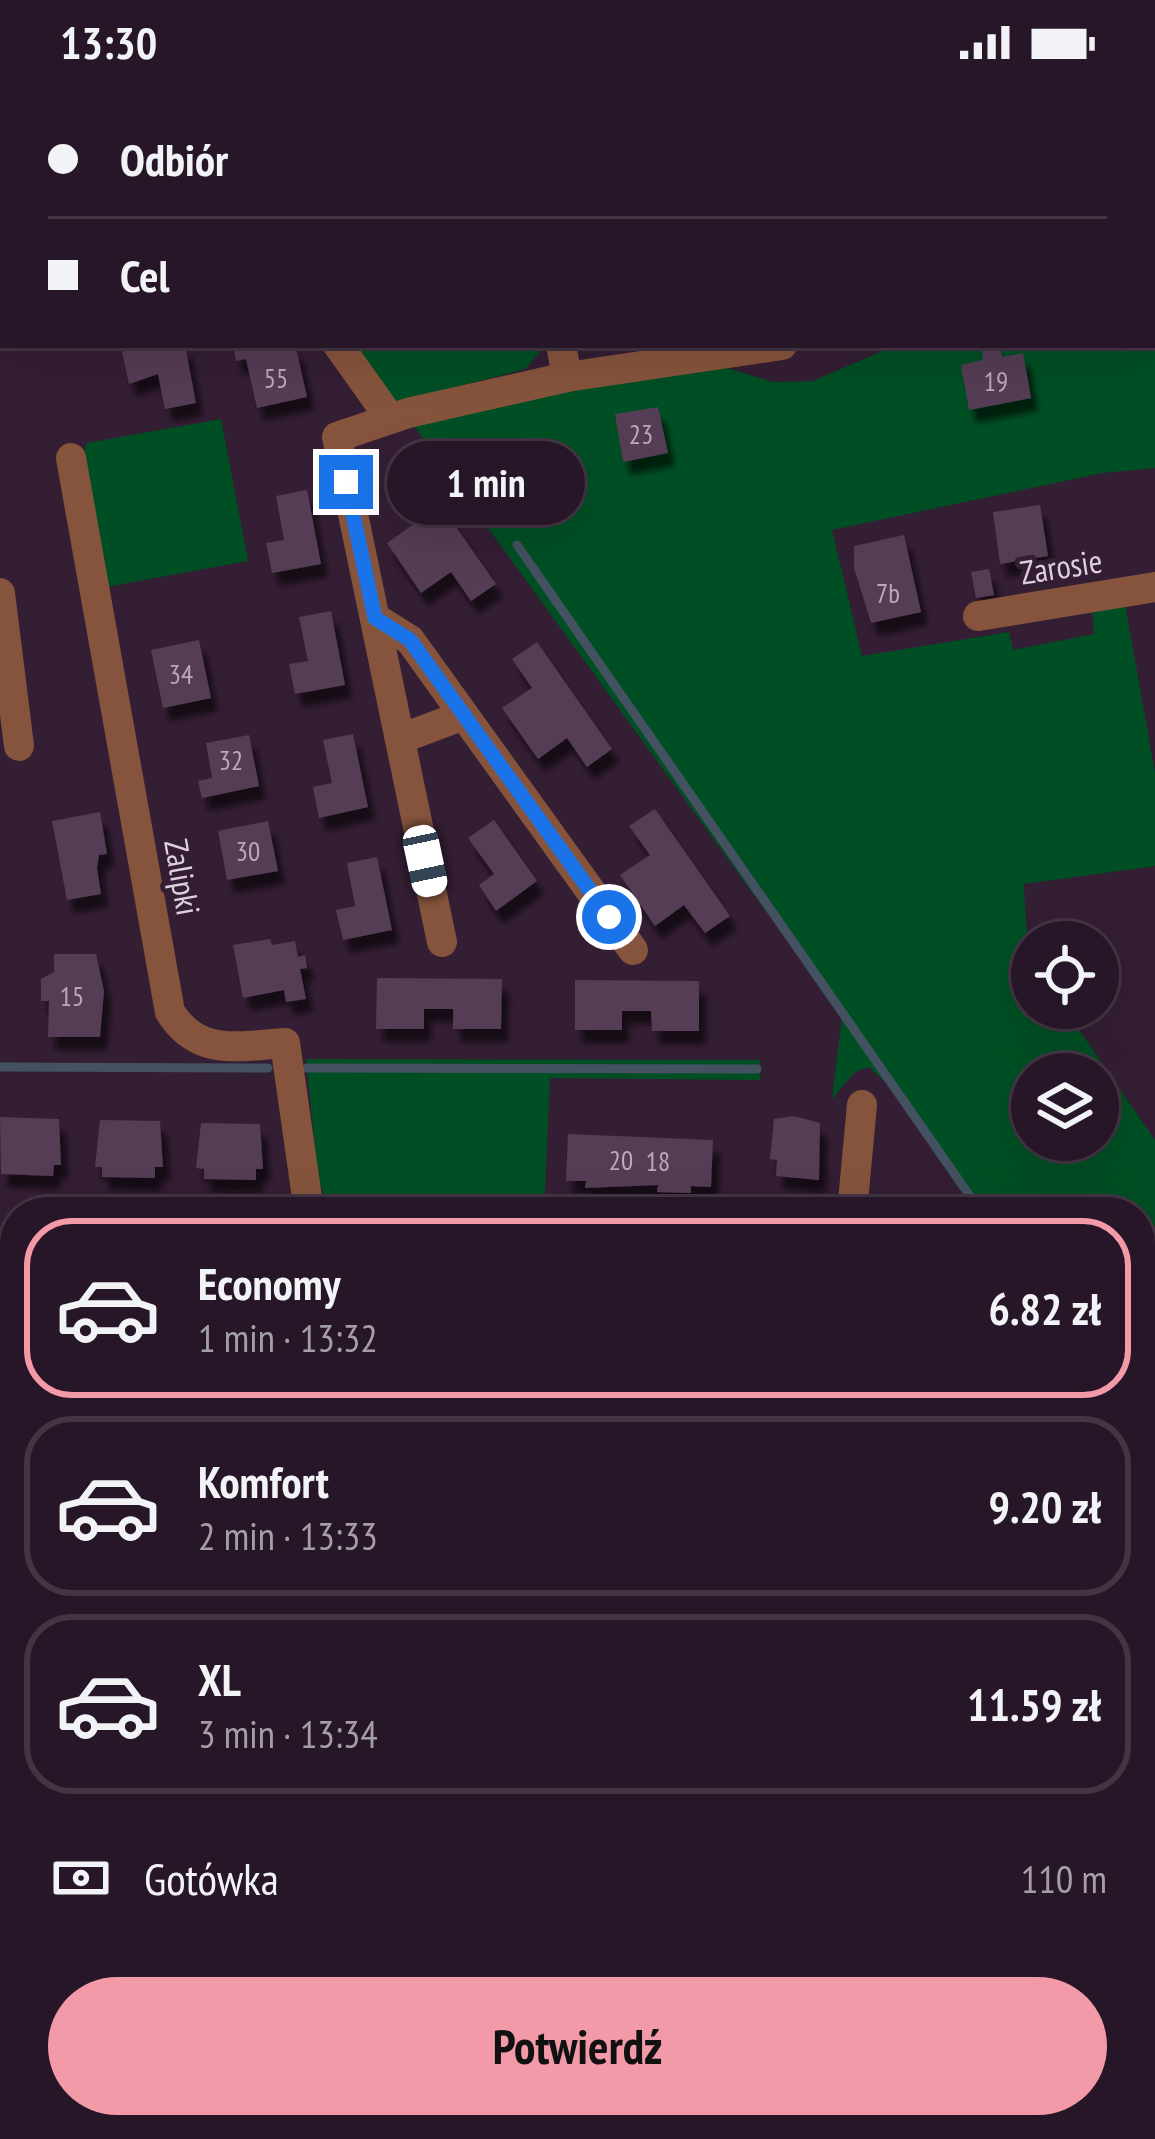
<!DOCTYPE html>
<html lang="pl">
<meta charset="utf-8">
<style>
:root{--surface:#271627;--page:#2f1f2f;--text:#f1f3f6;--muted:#a49fa7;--line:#433544;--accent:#f39aa8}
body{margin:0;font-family:"PT Sans Narrow",sans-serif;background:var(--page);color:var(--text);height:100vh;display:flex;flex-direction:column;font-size:45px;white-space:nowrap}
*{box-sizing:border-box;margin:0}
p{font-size:39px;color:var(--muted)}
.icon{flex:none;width:66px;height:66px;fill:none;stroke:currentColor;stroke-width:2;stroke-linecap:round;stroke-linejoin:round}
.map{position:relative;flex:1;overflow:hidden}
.side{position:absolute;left:0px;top:1113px;width:1155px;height:942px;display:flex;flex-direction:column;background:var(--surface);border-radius:48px 48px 0 0;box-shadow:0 12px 48px #0002,0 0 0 3px var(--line)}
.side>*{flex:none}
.top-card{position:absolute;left:0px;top:0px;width:1155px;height:264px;box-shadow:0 12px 48px #0002,0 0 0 3px var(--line);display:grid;align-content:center;height:264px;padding:0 48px;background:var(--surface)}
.buttons{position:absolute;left:1011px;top:837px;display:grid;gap:24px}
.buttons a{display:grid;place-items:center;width:108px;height:108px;border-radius:50%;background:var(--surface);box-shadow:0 12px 48px #0002,0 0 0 3px var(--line);font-size:60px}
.end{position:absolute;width:54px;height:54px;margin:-27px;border:15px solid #1a73e8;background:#fff;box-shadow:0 0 0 6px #fff}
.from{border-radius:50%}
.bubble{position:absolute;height:84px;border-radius:42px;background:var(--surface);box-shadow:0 12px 48px #0002,0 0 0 3px var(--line);font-size:39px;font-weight:800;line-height:84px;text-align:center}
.car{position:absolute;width:36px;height:72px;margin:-36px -18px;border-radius:15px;box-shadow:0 0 9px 3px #0007;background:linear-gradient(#fff 24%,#345 0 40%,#fff 0 76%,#345 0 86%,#fff 0)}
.top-card b{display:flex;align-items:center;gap:42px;height:114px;font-size:45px}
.top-card b+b{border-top:3px solid var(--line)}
.top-card i{width:30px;height:30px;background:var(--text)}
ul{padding:21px 0 0;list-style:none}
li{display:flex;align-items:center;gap:36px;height:180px;margin:0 24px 18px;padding:0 24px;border:6px solid var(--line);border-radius:48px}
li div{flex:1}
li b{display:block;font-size:45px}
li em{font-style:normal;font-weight:800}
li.on{border-color:var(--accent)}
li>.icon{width:108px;height:108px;stroke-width:1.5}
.pay{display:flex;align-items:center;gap:30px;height:132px;padding:0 48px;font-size:45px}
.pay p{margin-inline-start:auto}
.primary-button{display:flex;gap:24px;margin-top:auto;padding:24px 48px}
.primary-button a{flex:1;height:138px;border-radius:72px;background:var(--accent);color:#111;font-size:48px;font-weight:800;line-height:138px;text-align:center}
.status{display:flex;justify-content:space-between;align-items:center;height:84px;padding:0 60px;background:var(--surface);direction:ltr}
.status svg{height:33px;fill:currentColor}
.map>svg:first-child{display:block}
.green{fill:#004f24;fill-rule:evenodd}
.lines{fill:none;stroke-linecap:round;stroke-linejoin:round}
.stream{stroke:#435160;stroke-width:9}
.building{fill:#543d54;filter:url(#shadow)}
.path{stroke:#917f91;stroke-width:6;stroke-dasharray:9 9;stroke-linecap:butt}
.minor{stroke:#86543c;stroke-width:30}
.route{stroke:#1a73e8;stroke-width:15}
.labels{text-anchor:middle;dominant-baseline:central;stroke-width:10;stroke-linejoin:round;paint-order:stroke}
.number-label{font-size:27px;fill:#bab}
.street-label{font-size:33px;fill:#ddcfdd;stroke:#341e34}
</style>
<div class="status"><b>13:30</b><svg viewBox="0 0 49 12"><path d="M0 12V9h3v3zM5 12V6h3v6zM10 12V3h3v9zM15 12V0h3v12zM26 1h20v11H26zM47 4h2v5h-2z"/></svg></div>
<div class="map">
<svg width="1155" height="2055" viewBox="0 0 1155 2055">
<defs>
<filter id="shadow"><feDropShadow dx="7" dy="13" stdDeviation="3" flood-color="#0009"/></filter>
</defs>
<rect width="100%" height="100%" fill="#341e34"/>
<path class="green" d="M530 0H946V3H530Z
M1155 223V384L1102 389 832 446 862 572 1009 548 1013 566 1094 550 1092 525 1125 520 1155 689V782L1024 800C1025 843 1032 881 1032 924H1064L1155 1056V1306L1140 1321V1128H977L889 1002 869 983 855 988 832 1015 842 932 414 342 558 308 721 282 773 298 813 297 896 261H1152ZM1032 990H1098V1056H1032Z
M356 261H540L541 267 525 285 394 319Z
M221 335 248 477 106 503 81 375 87 359Z
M306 975 760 976V996L550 994 544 1128H346L326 1118 318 1094Z
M0 1795H15V2040H304L316 2055H0Z
M1140 1855 1155 1857V2055H1065L1066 2040H1140Z
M450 2040H804V2055H450Z"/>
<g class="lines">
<path class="stream" d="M517 461 981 1128
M0 983 268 984
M307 984 757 985
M1140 1352 1155 1374
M279 2040 295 2055"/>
</g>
<path class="building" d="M139 261H185L196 319 165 325 158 290 129 300 122 268Z
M233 261 296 264 307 313 257 324 246 275 236 277Z
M1000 264 1002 273 1023 269 1031 314 969 326 961 281 983 276 982 267Z
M658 323 668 369 623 378 615 330Z
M421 393 496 500 471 517 451 488 421 509 387 459 417 438 397 409Z
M307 406 321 480 272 489 266 459 284 456 276 412Z
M1040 421 1048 472 1000 480 993 428Z
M904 451 921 528 871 539 854 484V462Z
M989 485 994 511 976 514 971 488Z
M331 527 345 601 295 610 289 580 308 577 299 533Z
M199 556 211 614 163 624 151 566Z
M537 558 612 665 587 683 567 654 538 675 502 624 532 604 512 575Z
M353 650 368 723 319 734 313 703 332 699 323 656Z
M249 651 259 702 202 714 198 697 212 694 206 659Z
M655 725 730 832 705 849 684 821 655 842 620 791 650 771 629 742Z
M100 728 107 770 99 771 97 784 101 810 67 816 52 737Z
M494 736 537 797 496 827 479 801 494 790 468 754Z
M268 737 278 787 227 796 218 747Z
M377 773 392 846 343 856 336 826 355 822 347 779Z
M270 855 272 861 295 857 298 873 305 871 307 884 300 885 306 915 286 918 284 906 243 914 233 861Z
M54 870H96L104 907 100 953H48L49 917H41V895L54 888Z
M377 894 502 895 501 945H453V925H424V945H376Z
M575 896 699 897V947H652L651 927H622V946H575Z
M794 1032 820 1039 819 1096 776 1092 777 1076 770 1075 774 1035Z
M0 1033 59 1035 61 1081H54L53 1092 1 1090Z
M100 1036 160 1037 163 1083H155V1094L102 1093V1083H95Z
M201 1039 260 1040 263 1085H256V1096L204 1095V1085L196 1084Z
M568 1050 713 1056 711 1103 691 1102V1109L657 1108 658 1101 585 1104 586 1097H566Z
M901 1112 931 1115 929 1128H883V1122L901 1124Z
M0 1188H15V1233L0 1229Z
M0 1474H15V1536H0Z
M1140 1509 1155 1513 1148 1543 1140 1541Z
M1140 1706 1149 1707 1148 1729 1155 1730V1773L1140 1772Z
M1140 1794 1155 1795V1824L1145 1823 1143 1843Z
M331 2040H376L379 2046 365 2055H346Z"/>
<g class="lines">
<path class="path" d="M418 2040 423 2055"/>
<path class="minor" d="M514 0V3
M1152 199 1155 198
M338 261 390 334
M561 261 567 293 782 261
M71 374 170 928C198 973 239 962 285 959L309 1128
M0 509 19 662
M978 532 1155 503
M375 534 410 556 633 866
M400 655 464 631
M442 858 337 353 408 329 567 293
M852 1128 862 1021
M1140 1605 1155 1594
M0 1617 15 1618"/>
</g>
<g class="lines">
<path class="route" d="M346 398 375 534 410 556 609 833"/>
</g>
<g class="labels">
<g class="number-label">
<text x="276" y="294">55</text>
<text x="996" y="297">19</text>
<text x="641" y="350">23</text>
<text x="888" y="509">7b</text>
<text x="181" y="590">34</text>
<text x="231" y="676">32</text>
<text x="248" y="767">30</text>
<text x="72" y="912">15</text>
<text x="621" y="1076">20</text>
<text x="658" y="1077">18</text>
</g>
<g class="street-label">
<text transform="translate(1061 482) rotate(-9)">Zarosie</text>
<text transform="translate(183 793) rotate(80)">Zalipki</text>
</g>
</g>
</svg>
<div class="buttons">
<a><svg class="icon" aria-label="locate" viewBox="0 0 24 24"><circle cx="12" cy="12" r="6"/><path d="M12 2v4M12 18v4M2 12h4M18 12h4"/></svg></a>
<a><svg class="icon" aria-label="layers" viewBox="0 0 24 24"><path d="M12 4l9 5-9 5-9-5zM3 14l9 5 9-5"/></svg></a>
</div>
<i class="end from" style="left:609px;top:833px"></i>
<i class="end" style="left:346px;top:398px"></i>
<div class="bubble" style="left:387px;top:357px;width:198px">1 min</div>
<i class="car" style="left:425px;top:777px;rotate:168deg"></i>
<div class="top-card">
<b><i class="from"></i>Odbiór</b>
<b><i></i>Cel</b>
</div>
<section class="side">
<ul>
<li class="on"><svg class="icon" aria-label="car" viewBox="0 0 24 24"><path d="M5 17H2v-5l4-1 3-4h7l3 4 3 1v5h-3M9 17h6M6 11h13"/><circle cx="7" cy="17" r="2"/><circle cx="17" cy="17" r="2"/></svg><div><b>Economy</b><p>1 min · 13:32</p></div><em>6.82 zł</em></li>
<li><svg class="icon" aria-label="car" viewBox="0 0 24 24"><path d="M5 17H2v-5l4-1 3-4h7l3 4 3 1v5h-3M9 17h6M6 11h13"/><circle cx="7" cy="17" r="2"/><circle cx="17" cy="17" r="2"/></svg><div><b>Komfort</b><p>2 min · 13:33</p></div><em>9.20 zł</em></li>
<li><svg class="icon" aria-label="car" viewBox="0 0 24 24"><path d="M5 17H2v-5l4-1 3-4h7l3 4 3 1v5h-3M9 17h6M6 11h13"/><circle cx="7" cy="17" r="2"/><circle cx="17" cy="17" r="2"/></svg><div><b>XL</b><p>3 min · 13:34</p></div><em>11.59 zł</em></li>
</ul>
<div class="pay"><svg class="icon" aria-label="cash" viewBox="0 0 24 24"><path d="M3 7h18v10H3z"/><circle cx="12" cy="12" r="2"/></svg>Gotówka<p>110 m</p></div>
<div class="primary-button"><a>Potwierdź</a></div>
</section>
</div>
